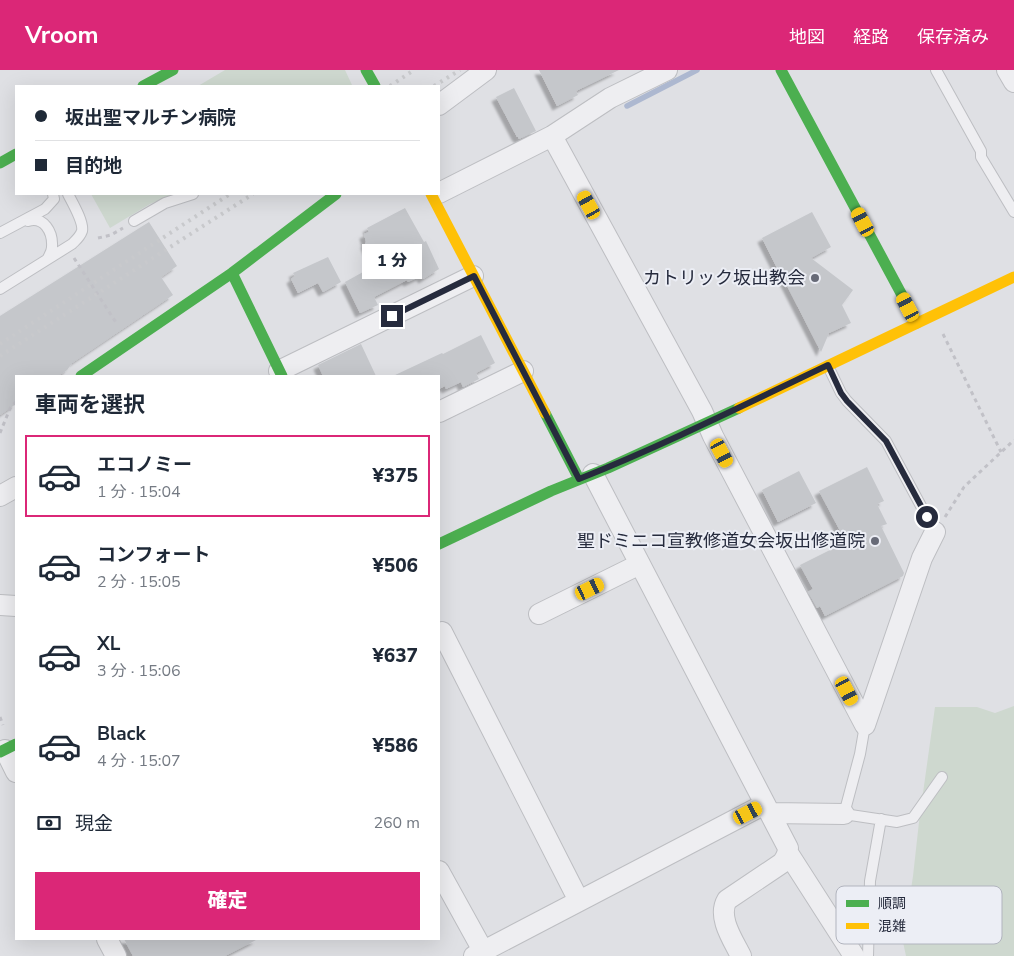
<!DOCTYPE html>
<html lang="ja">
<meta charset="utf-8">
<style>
:root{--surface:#fff;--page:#f6f6f7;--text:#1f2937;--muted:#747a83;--line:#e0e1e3;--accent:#db2777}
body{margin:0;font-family:"Nunito Sans","Noto Sans JP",sans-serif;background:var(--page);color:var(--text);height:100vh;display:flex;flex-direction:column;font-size:19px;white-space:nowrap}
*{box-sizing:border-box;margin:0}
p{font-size:16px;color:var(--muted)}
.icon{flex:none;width:28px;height:28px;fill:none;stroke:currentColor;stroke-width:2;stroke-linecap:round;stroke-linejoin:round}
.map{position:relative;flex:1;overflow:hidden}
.panel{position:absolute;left:15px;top:305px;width:425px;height:565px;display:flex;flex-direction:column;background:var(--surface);border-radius:0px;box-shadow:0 5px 20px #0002}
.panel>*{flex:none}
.hud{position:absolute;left:15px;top:15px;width:425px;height:110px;border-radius:0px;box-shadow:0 5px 20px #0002;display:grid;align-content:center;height:110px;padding:0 20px;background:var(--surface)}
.end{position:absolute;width:22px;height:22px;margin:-11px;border:6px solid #262b3d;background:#fff;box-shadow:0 0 0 2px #fff}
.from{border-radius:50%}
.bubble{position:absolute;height:35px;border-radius:0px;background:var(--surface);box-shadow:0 5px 20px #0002;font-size:16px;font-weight:800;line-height:35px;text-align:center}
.car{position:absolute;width:15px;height:30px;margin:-15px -8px;border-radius:6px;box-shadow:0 0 4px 1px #0007;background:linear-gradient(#f5c518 24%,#345 0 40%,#f5c518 0 76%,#345 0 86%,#f5c518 0)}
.hud b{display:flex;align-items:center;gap:18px;height:48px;font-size:19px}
.hud b+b{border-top:1px solid var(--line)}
.hud i{width:12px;height:12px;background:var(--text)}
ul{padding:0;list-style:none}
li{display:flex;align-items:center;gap:15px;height:82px;margin:0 10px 8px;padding:0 10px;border:2px solid transparent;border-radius:0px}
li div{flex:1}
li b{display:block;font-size:19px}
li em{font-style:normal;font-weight:800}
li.selected{border-color:var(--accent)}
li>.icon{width:45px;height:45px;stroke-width:1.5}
h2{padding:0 20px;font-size:22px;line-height:60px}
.pay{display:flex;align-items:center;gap:12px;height:55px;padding:0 20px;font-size:19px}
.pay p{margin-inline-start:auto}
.action{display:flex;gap:10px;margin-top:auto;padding:10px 20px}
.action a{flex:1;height:58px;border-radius:0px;background:var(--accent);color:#fff;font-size:20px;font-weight:800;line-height:58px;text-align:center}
header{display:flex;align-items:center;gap:30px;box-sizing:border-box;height:70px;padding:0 25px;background:var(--accent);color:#fff}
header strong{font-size:24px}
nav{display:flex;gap:28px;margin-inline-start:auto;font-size:18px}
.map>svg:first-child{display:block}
.green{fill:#ced8cf}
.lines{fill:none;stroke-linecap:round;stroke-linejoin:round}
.stream{stroke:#adb8d0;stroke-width:5.5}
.building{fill:#c5c7cb;filter:url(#shadow)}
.lane-casing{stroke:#bdbec2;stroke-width:12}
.street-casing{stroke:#bdbec2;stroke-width:22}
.path{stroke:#c1c1c7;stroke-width:3;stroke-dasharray:4 4;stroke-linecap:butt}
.lane{stroke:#eeeef1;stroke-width:10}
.street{stroke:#eeeef1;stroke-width:20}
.fast{stroke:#4caf50;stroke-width:11}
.slow{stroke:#ffc107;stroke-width:11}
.rail{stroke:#c8c9cc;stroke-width:4;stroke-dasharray:2.5 5;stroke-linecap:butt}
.route{stroke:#262b3d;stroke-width:6}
.poi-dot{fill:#676a77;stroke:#eceef5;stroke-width:2}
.labels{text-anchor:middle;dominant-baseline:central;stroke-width:4;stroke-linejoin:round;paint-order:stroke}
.poi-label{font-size:18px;fill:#262b3d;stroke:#eceef5;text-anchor:end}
.key{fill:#eceef5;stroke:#b1b4be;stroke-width:1}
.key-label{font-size:14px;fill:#262b3d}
</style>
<header>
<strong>Vroom</strong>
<nav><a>地図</a><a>経路</a><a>保存済み</a></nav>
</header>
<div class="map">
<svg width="1014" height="886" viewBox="0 0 1014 886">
<defs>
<filter id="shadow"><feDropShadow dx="-4.5" dy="4.5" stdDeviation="1" flood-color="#0004"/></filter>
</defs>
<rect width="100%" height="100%" fill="#dfe0e4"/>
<path class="green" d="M225 0H345L352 15 351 16H198Z
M91 124H175L150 134 110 158Z
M1014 636V886H906L903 872 913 806 920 743 912 741 923 723 935 637H977L995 643Z"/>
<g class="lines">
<path class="stream" d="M627 36 697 0"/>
</g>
<path class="building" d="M539 0H619L576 21 578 25 557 36Z
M514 18 536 61 519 69 518 67H517L496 27Z
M405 138 424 172 426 171 439 199 423 209 421 206 408 212 407 210 374 227 378 235 360 243 345 212 374 196 365 174 366 172 364 164 369 162 367 158Z
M812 142 831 177 811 188 853 220 842 235 851 253 829 263 821 282 781 204H780L762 168Z
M149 152 177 196 161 207 173 225 72 293 67 300 58 306H16V334L0 345V246Z
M328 187 341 212 323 222 318 213 298 223 291 209 295 206 293 203Z
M481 265 495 293 476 303 479 309 463 317 461 312 446 319 445 316 439 319V306H393L442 283 443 284Z
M361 274 376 306H323L318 295Z
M867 397 884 431 877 434 887 454 881 456 904 503 903 506 825 546 820 536 817 538 808 522 813 519 800 495 846 472 819 421Z
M799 401 816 433 778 452 762 420Z
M124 869H258L225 886H133Z"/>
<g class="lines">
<g class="lane-casing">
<path id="lane" d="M936 0 981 81V87L1014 142
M28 151C44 146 53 162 52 177 52 181 50 184 48 188
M134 151 165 133 193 124
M0 163 45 139 54 129 53 124
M0 219 72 174C76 170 80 167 82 161 84 152 72 132 68 124
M828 296 841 323 847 331 886 371 935 462
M865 655 860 684 844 744 897 752 913 748 942 707
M868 886 870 811 881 749"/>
</g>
<g class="street-casing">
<path id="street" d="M1007 0 1014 12
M439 35 486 0
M552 66 702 341 713 366 865 655
M439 123 552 66 610 28 667 0
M279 301 473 206
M439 342 523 301
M593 404 788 778C788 784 786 788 782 793L727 830C717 847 733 870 741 886
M0 426 16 417
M0 535 16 536
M539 544 640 494
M439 564 442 562 579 831
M865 655 922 488 935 462
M5 680 16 702
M770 743 844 744
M788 783 854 886
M439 801 486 886
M107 869 116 886
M474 886 765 734"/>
</g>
<path class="path" d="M98 168 111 165 123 158
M74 188 117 254
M943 264 1001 382
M0 363 11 336 16 332
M945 447 964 417 1014 370
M0 647 3 655"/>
<use href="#lane" class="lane"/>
<use href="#street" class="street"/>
<path class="fast" d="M366 0 375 16
M781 0 917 253
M143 16 173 0
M0 93 16 84
M232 203 282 306
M81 306 232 203 336 124
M545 343 579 409
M439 474 551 421 608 398 739 338
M0 682 16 674"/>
<path class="slow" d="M431 124 545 343
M739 338 1014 207"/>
<path class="rail" d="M390 16 414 0
M434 16 460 0
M0 274 230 124
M0 286 253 124"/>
</g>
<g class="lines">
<path class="route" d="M392 246 474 206 579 409C664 375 746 334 828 295L841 323 847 331 886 371 927 447"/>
</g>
<g class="poi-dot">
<circle cx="815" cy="208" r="5"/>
<circle cx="875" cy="471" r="5"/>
</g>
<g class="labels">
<g class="poi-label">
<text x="805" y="208">カトリック坂出教会</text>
<text x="865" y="471">聖ドミニコ宣教修道女会坂出修道院</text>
</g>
</g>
<rect x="836" y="816" width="166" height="58" rx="8" class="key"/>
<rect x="846" y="830" width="23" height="7" fill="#4caf50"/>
<rect x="846" y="853" width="23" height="6" fill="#ffc107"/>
<g class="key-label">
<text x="878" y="838">順調</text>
<text x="878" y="861">混雑</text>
</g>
</svg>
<i class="end from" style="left:927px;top:447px"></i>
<i class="end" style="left:392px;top:246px"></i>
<div class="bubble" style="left:362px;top:174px;width:60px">1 分</div>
<i class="car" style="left:589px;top:135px;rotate:331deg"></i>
<i class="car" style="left:863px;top:152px;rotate:332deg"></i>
<i class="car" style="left:908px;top:237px;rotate:332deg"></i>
<i class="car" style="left:722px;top:383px;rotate:152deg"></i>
<i class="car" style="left:590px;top:519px;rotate:64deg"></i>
<i class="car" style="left:847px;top:621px;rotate:152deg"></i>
<i class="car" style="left:748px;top:743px;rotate:63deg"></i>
<div class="hud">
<b><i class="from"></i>坂出聖マルチン病院</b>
<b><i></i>目的地</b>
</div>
<section class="panel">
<h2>車両を選択</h2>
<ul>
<li class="selected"><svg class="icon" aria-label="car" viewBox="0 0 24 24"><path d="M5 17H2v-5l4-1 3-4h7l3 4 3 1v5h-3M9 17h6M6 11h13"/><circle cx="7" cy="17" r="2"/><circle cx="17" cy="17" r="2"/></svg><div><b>エコノミー</b><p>1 分 · 15:04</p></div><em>¥375</em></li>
<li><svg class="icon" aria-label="car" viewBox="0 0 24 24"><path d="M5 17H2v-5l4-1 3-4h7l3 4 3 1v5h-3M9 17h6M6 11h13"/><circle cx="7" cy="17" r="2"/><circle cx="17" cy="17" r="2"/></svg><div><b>コンフォート</b><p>2 分 · 15:05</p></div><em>¥506</em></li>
<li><svg class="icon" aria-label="car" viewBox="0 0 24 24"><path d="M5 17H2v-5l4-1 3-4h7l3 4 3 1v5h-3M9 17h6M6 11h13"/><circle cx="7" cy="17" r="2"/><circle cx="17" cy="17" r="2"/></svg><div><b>XL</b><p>3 分 · 15:06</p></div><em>¥637</em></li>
<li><svg class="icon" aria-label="car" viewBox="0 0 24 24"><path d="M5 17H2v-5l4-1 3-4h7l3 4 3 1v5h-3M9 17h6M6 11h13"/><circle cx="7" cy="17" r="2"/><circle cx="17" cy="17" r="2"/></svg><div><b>Black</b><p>4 分 · 15:07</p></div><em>¥586</em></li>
</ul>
<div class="pay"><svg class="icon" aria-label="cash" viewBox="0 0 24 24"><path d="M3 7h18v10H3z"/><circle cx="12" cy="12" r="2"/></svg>現金<p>260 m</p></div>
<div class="action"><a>確定</a></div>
</section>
</div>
